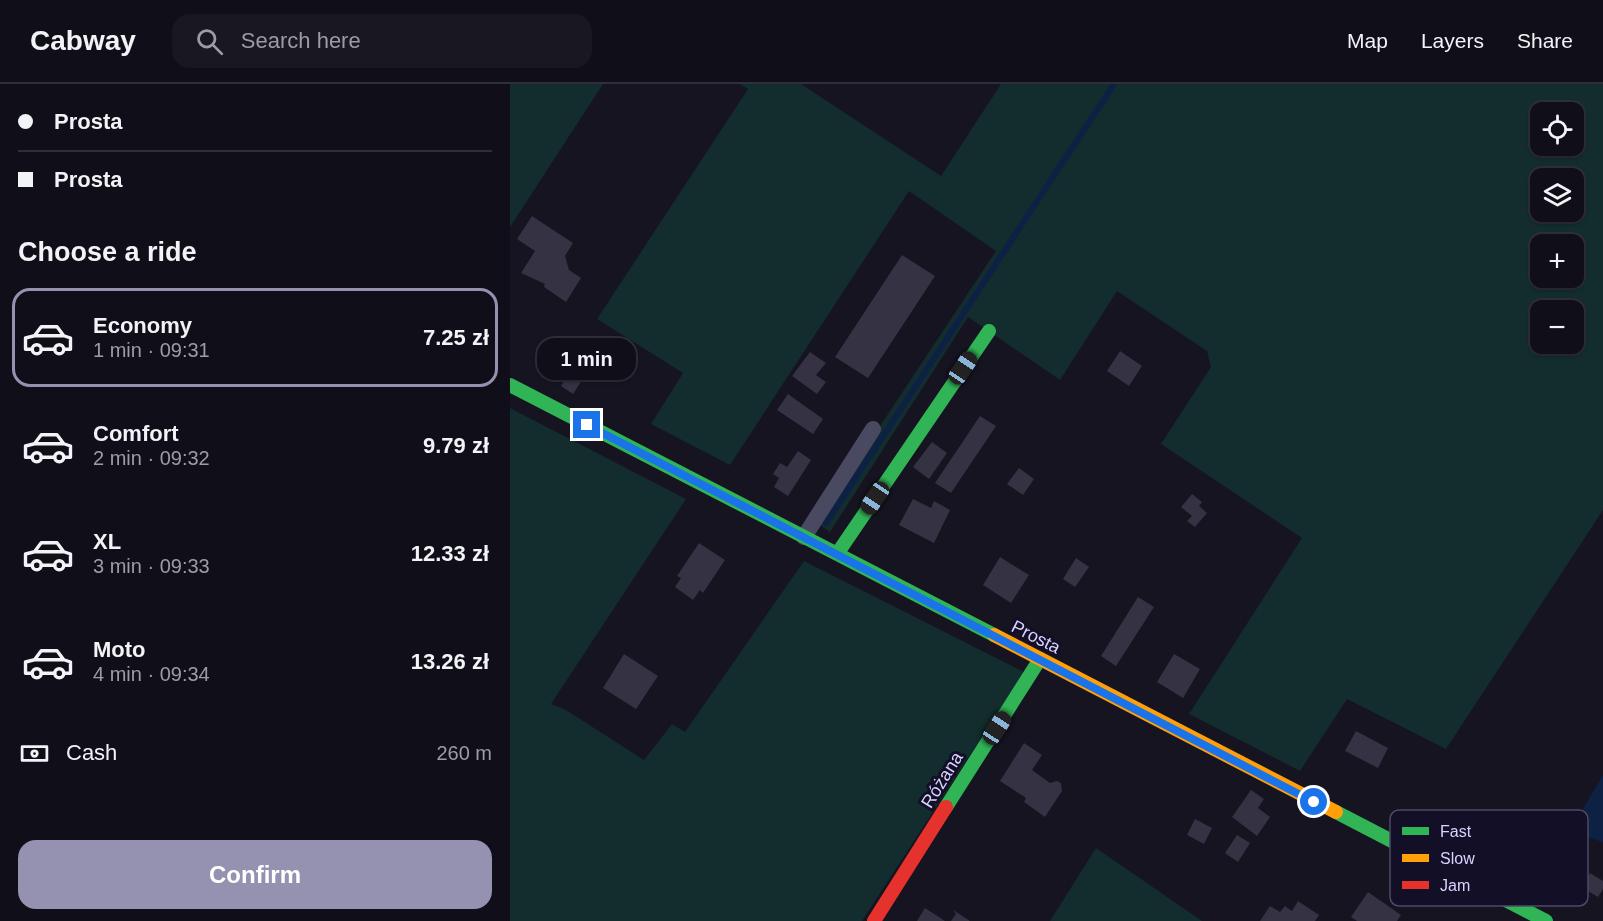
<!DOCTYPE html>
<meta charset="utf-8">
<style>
:root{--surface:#100f19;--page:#191822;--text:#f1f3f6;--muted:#9c9ca2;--line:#302f38;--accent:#9591b1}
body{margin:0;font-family:Arial,sans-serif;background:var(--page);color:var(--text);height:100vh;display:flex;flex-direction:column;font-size:22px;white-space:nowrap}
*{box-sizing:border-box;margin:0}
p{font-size:20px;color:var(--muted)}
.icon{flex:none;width:33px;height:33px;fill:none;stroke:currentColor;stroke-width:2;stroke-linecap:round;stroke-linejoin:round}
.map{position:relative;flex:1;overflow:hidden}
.side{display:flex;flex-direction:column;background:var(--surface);width:510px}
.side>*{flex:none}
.top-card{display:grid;align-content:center;height:132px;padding:0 18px;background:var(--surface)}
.tools{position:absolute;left:1020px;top:18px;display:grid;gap:12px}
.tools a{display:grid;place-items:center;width:54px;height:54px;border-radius:12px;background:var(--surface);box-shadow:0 2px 4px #0004,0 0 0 2px var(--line);font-size:30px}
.end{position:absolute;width:27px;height:27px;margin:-14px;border:8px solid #1a73e8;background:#fff;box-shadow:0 0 0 3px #fff}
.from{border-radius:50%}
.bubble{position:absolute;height:42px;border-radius:18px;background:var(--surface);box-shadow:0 2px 4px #0004,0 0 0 2px var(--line);font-size:20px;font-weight:700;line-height:42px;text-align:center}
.car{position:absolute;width:18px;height:36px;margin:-18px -9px;border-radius:8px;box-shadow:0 0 4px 2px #0007;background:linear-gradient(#222 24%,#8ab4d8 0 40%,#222 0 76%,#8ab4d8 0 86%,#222 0)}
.top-card b{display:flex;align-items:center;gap:21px;height:57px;font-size:22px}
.top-card b+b{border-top:2px solid var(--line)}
.top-card i{width:15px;height:15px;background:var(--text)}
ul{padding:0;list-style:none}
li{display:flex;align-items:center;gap:18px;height:99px;margin:0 12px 9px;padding:0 6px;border:3px solid transparent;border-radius:18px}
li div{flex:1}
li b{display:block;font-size:22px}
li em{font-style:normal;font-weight:700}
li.on{border-color:var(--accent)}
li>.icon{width:54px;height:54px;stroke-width:1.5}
h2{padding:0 18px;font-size:27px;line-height:72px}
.pay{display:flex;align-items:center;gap:15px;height:66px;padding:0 18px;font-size:22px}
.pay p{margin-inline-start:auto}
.primary-button{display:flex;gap:12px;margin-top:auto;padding:12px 18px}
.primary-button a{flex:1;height:69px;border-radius:18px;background:var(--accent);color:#fff;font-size:24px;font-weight:700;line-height:69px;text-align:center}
header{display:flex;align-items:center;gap:36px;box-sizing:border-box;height:84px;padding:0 30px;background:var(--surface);border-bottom:2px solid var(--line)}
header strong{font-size:28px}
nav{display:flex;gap:33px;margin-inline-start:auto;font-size:21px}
.search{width:420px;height:54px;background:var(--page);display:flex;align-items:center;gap:15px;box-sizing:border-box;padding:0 21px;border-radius:18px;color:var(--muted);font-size:22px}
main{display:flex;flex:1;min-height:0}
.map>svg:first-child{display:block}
.green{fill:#132c2d;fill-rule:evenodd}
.water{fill:#0d2144}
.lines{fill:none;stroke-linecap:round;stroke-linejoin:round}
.stream{stroke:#0d2144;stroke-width:6}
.building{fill:#343243}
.street{stroke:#4a4962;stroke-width:16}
.fast{stroke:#30b455;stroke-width:14}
.slow{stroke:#ff9f0a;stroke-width:14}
.jam{stroke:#e5322d;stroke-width:14}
.route{stroke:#1a73e8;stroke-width:8}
.labels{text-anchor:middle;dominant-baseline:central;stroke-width:6;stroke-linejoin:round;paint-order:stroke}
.street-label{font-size:18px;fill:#d9d4ff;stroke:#130f26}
.key{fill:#130f26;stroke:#4e4a67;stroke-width:1.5}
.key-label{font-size:16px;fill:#d9d4ff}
</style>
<header>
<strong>Cabway</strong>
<div class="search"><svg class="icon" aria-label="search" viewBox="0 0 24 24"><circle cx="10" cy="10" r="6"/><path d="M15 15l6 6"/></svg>Search here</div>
<nav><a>Map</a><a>Layers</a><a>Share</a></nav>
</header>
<main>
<section class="side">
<div class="top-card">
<b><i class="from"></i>Prosta</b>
<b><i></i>Prosta</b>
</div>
<h2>Choose a ride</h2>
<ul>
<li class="on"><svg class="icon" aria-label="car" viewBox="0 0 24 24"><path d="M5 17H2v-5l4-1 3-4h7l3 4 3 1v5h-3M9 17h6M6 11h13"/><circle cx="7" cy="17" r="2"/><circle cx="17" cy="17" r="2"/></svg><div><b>Economy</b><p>1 min · 09:31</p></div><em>7.25 zł</em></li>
<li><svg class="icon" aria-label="car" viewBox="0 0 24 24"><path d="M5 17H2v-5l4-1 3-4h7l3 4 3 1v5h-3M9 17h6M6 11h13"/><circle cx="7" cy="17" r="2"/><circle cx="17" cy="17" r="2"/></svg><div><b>Comfort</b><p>2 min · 09:32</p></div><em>9.79 zł</em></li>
<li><svg class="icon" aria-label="car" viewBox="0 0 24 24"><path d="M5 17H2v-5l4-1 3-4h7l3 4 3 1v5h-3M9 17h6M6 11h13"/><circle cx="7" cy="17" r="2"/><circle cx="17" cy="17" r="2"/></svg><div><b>XL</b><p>3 min · 09:33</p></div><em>12.33 zł</em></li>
<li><svg class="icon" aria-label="car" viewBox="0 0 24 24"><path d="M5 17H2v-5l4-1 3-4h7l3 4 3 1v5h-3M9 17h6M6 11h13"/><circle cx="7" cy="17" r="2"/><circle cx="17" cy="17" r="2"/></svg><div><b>Moto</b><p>4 min · 09:34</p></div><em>13.26 zł</em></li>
</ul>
<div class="pay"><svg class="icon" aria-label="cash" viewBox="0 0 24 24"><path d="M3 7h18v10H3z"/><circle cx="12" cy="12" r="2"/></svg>Cash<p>260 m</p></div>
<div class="primary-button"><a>Confirm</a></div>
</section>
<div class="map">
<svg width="1093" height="837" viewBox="0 0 1093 837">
<rect width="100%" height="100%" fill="#161421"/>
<path class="green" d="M0 0H93L0 143Z
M230 0H291L431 92 491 0H1093V426L936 665 837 615 790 687 679 630 792 454 651 360 701 283 697 267 607 207 550 296 458 233 320 448 310 441 309 434 486 167 399 107 220 381 141 340 173 289 87 235 238 5ZM1030 28H1064V62H1030ZM1030 94H1064V128H1030ZM1030 160H1064V194H1030ZM1030 226H1064V260H1030Z
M0 324 176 415 41 620 56 626 134 676 162 640 175 648 294 477 514 588 352 837H0Z
M586 764 692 837H540Z"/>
<path class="water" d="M1093 691V758H1092L1060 747Z"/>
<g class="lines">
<path class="stream" d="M316 439 604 0"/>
</g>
<path class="building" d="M22 132 63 159 55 172 59 186 71 194 56 218 34 203 35 200 11 189 25 167 7 155Z
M392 171 425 192 358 294 325 273Z
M610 267 632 282 619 302 597 287Z
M300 268 316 279 306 291 316 298 307 310 282 292Z
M64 282 76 290 63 310 51 302Z
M278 310 313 335 303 350 267 326Z
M470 332 486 342 441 409 425 399Z
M422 358 437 369 419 395 403 383Z
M288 367 301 376 278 412 264 403 269 394 263 390 270 379 277 383Z
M509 384 524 395 513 411 497 400Z
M682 410 692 418 689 422 697 429 685 443 677 437 682 432 671 423Z
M403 415 421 424 424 417 440 426 424 459 389 441Z
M189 459 215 476 193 509 190 506 183 516 165 503 171 494 167 492Z
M490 473 519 491 501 519 473 501Z
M566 474 579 483 565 503 553 495Z
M628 513 644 523 606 582 591 572Z
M114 570 148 592 126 625 93 604Z
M664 570 690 585 673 614 647 598Z
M846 647 878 664 868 684 835 667Z
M514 659 532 671 522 686 540 699 547 697 551 699 552 707 535 733 514 718 516 714 490 697Z
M741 706 754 715 748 724 760 733 747 752 722 733Z
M685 735 702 744 694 760 677 751Z
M727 751 740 759 728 778 715 769Z
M1080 789 1093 797V805L1088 813 1071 803Z
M858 808 891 831 887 837H847L841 833Z
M788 817 809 831 805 837H750L760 822 770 828 775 822 782 827Z
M415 824 435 837H407Z
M443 826 460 837H441L446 830Z"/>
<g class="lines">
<path class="street" d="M294 453 363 345"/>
<path class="fast" d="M0 301 484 551
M327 470 479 247
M436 723 530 575
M826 728 1036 837"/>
<path class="slow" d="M484 551 826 728"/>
<path class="jam" d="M364 837 436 723"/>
</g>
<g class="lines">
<path class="route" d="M77 341 804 718"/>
</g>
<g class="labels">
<g class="street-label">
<text transform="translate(526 553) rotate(27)">Prosta</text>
<text transform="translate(432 696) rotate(-58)">Różana</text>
</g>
</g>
<rect x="880" y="726" width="198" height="96" rx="9" class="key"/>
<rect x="892" y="743" width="27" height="8" fill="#30b455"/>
<rect x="892" y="770" width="27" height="8" fill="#ff9f0a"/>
<rect x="892" y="797" width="27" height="8" fill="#e5322d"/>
<g class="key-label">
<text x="930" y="753">Fast</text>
<text x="930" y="780">Slow</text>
<text x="930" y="807">Jam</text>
</g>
</svg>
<div class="tools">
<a><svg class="icon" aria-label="locate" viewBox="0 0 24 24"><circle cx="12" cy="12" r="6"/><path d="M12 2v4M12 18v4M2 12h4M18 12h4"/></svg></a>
<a><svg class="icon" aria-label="layers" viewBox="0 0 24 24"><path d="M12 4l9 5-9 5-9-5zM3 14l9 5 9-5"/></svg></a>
<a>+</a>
<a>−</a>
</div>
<i class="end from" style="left:804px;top:718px"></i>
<i class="end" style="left:77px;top:341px"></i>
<div class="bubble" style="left:27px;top:254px;width:99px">1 min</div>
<i class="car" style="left:453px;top:284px;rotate:34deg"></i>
<i class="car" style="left:365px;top:414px;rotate:214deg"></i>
<i class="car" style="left:487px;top:644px;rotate:33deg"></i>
</div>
</main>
